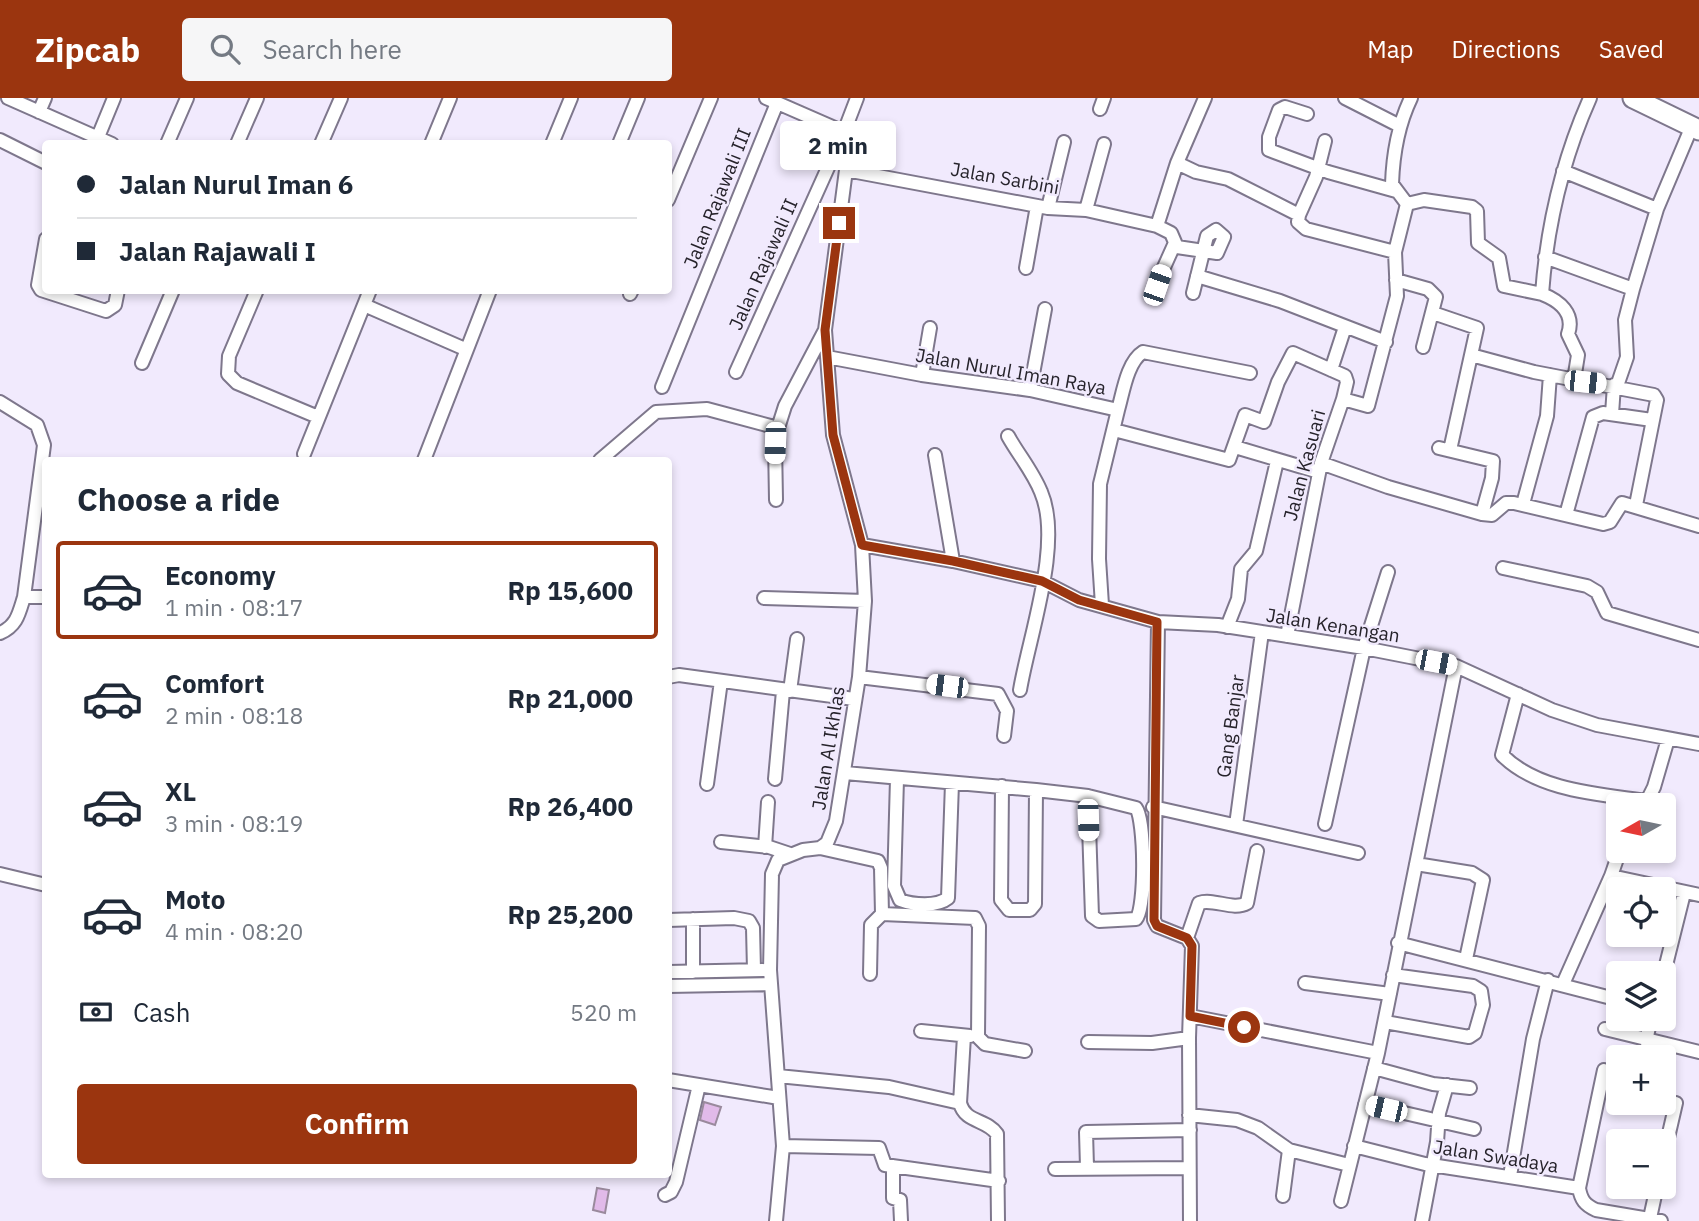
<!DOCTYPE html>
<meta charset="utf-8">
<style>
:root{--surface:#fff;--page:#f6f6f7;--text:#1f2937;--muted:#747a83;--line:#e0e1e3;--accent:#9b350f}
body{margin:0;font-family:"IBM Plex Sans",sans-serif;background:var(--page);color:var(--text);height:100vh;display:flex;flex-direction:column;font-size:26px;white-space:nowrap}
*{box-sizing:border-box;margin:0}
p{font-size:23px;color:var(--muted)}
.icon{flex:none;width:38px;height:38px;fill:none;stroke:currentColor;stroke-width:2;stroke-linecap:round;stroke-linejoin:round}
.map{position:relative;flex:1;overflow:hidden}
.sheet{position:absolute;left:42px;top:359px;width:630px;height:721px;display:flex;flex-direction:column;background:var(--surface);border-radius:7px;box-shadow:0 4px 10px #0003}
.sheet>*{flex:none}
.banner{position:absolute;left:42px;top:42px;width:630px;height:154px;border-radius:7px;box-shadow:0 4px 10px #0003;display:grid;align-content:center;height:154px;padding:0 35px;background:var(--surface)}
.needle{width:46px;rotate:261deg}
.buttons{position:absolute;left:1606px;top:695px;display:grid;gap:14px}
.buttons a{display:grid;place-items:center;width:70px;height:70px;border-radius:7px;background:var(--surface);box-shadow:0 4px 10px #0003;font-size:35px}
.end{position:absolute;width:32px;height:32px;margin:-16px;border:9px solid #9b350f;background:#fff;box-shadow:0 0 0 4px #fff}
.from{border-radius:50%}
.bubble{position:absolute;height:49px;border-radius:7px;background:var(--surface);box-shadow:0 4px 10px #0003;font-size:23px;font-weight:700;line-height:49px;text-align:center}
.car{position:absolute;width:21px;height:42px;margin:-21px -10px;border-radius:9px;box-shadow:0 0 5px 2px #0007;background:linear-gradient(#fff 24%,#345 0 40%,#fff 0 76%,#345 0 86%,#fff 0)}
.banner b{display:flex;align-items:center;gap:24px;height:66px;font-size:26px}
.banner b+b{border-top:2px solid var(--line)}
.banner i{width:18px;height:18px;background:var(--text)}
ul{padding:0;list-style:none}
li{display:flex;align-items:center;gap:21px;height:98px;margin:0 14px 10px;padding:0 21px;border:4px solid transparent;border-radius:7px}
li div{flex:1}
li b{display:block;font-size:26px}
li em{font-style:normal;font-weight:700}
li.selected{border-color:var(--accent)}
li>.icon{width:63px;height:63px;stroke-width:1.5}
h2{padding:0 35px;font-size:32px;line-height:84px}
.pay{display:flex;align-items:center;gap:18px;height:77px;padding:0 35px;font-size:26px}
.pay p{margin-inline-start:auto}
.action{display:flex;gap:14px;margin-top:auto;padding:14px 35px}
.action a{flex:1;height:80px;border-radius:7px;background:var(--accent);color:#fff;font-size:28px;font-weight:700;line-height:80px;text-align:center}
header{display:flex;align-items:center;gap:42px;box-sizing:border-box;height:98px;padding:0 35px;background:var(--accent);color:#fff}
header strong{font-size:33px}
nav{display:flex;gap:38px;margin-inline-start:auto;font-size:24px}
.search{width:490px;height:63px;background:var(--page);display:flex;align-items:center;gap:18px;box-sizing:border-box;padding:0 24px;border-radius:7px;color:var(--muted);font-size:26px}
.map>svg:first-child{display:block}
.building{fill:#e1bae9;stroke:#9a8a9d;stroke-width:2}
.lines{fill:none;stroke-linecap:round;stroke-linejoin:round}
.minor-casing{stroke:#7e778c;stroke-width:16}
.primary-casing{stroke:#7e778c;stroke-width:23}
.minor{stroke:#fff;stroke-width:12}
.primary{stroke:#fff;stroke-width:19}
.route{stroke:#9b350f;stroke-width:9}
.labels{text-anchor:middle;dominant-baseline:central;stroke-width:5;stroke-linejoin:round;paint-order:stroke}
.street-label{font-size:19px;fill:#26232b;stroke:#f1eafd}
</style>
<header>
<strong>Zipcab</strong>
<div class="search"><svg class="icon" aria-label="search" viewBox="0 0 24 24"><circle cx="10" cy="10" r="6"/><path d="M15 15l6 6"/></svg>Search here</div>
<nav><a>Map</a><a>Directions</a><a>Saved</a></nav>
</header>
<div class="map">
<svg width="1699" height="1123" viewBox="0 0 1699 1123">
<rect width="100%" height="100%" fill="#f1eafd"/>
<path class="building" d="M704 1004 721 1009 715 1027 700 1022Z
M597 1090 609 1092 605 1115 593 1112Z"/>
<g class="lines">
<g class="minor-casing">
<path id="minor" d="M8 0 112 46
M1205 0 1177 65 1196 74 1228 81 1299 117 1298 124 1306 131 1395 154
M1345 0 1398 27
M1100 11 1104 0
M39 14 45 0
M1307 16 1285 9 1279 12 1269 39V52L1328 74 1396 93
M98 39 114 0
M0 42 46 65
M167 46 187 0
M237 46 257 0
M321 46 341 0
M431 46 450 0
M552 46 571 0
M619 46 638 0
M1177 65 1157 128 1171 135 1177 149 1217 155 1224 139 1216 132 1207 138 1193 195
M846 72 1048 110 1086 112 1157 128
M1563 73 1657 111
M668 102 711 0
M1407 106 1424 102 1472 109 1477 113 1478 145 1499 160 1504 188 1542 196C1547 128 1562 63 1590 0
M1048 110 1064 44
M1086 112 1104 46
M1299 117 1316 79 1325 43
M46 141 38 187 41 192 106 213 115 207 118 192
M1545 159 1633 191
M1026 170 1037 108
M1197 178 1280 203 1386 244
M1396 182 1428 191 1436 199 1423 249
M1156 187 1174 147
M257 192 229 258 228 276 237 285 318 319
M630 196 632 192
M1542 196C1560 203 1575 216 1568 236L1578 257 1574 282
M364 207 465 251
M1433 215 1477 230 1450 352
M1471 257 1534 274 1654 297 1657 302 1636 407
M827 259 922 277 1030 292 1118 312 1100 386 1099 461 1102 507
M142 265 173 192
M1331 272 1345 229
M736 274 844 34 766 0
M922 277 930 230
M1617 288 1627 259 1625 222 1633 191 1657 111 1692 28
M662 289 777 5
M1030 292 1045 211
M0 304 37 327 44 347 24 499C19 515 17 528 0 535
M1118 312C1123 295 1127 264 1143 254L1250 275
M1612 316 1614 287
M1114 332 1229 362 1245 317 1264 324 1278 284 1293 255 1345 278 1347 284 1343 301
M1008 338C1018 356 1033 374 1041 394 1063 445 1029 538 1020 592
M1235 349 1319 374
M1439 350 1493 363 1492 380 1482 416
M304 356 370 192
M935 357 953 463
M424 362 490 192
M600 362 656 314 707 311 778 330
M1321 365 1388 389 1482 416 1492 417 1506 405H1514L1603 426 1610 424 1622 405 1699 428
M776 402 775 345 778 330 785 308 825 232 846 72 844 34 857 0
M1523 406 1547 318 1550 277
M1566 417 1593 319 1603 315 1652 322
M862 447 953 463 1042 483 1079 502 1158 524 1218 527 1364 550 1456 568 1552 612 1597 627 1699 646
M1503 470 1587 488 1597 494 1607 515 1699 542
M24 499H46
M764 500 865 503
M1158 524 1154 822 1157 828 1187 840 1192 848 1189 940 1190 1123
M1227 529 1238 501 1241 471 1256 453 1277 363
M1287 538 1321 365 1343 301 1368 308 1397 198 1395 154 1407 106 1392 86C1393 56 1398 27 1411 0
M668 579 679 577 854 601
M859 579 998 596 1007 613 1004 638
M790 593 797 541
M1518 596 1502 657C1538 693 1598 696 1647 703L1654 689 1668 641
M845 675 1036 692 1088 698 1136 710C1145 722 1146 810 1136 821L1099 823 1092 818 1088 698
M775 681 783 593
M897 681 894 788 900 802C913 807 937 809 948 800L952 685
M707 686 721 583
M1002 688 1001 802 1009 812H1030L1035 806 1036 692
M1153 709 1358 755
M1325 726 1364 550 1388 474
M1236 727 1262 534
M721 744 769 749 790 756
M765 749 768 704
M820 750 878 763 881 770 882 816
M1416 766 1472 775 1483 782 1466 861
M0 776 46 787
M1611 778 1620 752
M882 816 975 820 979 828 978 939 985 946 1025 953
M693 821V874
M668 822 734 820 749 823 753 830 754 872
M1640 837 1641 836
M1187 840 1199 805C1214 800 1233 813 1247 805L1257 753
M1398 845 1619 902
M668 874 763 872
M1664 875 1684 795
M870 876 871 827 882 816
M1305 885 1390 896
M1563 886 1611 778 1699 797
M668 888 771 886
M1190 918 1378 955
M1385 924 1469 939 1475 935 1483 907 1481 893 1473 888 1393 877
M1605 931 1699 954
M921 933 970 938
M1646 943 1651 920
M1088 944 1152 945 1189 940
M1374 970 1433 986 1470 990
M1604 972 1579 1090C1581 1102 1585 1107 1596 1112L1661 1123
M778 978 889 989 960 1005C965 1025 987 1021 997 1036L998 1123
M668 982 779 1000
M960 1005 964 938
M1365 1006 1474 1031
M1189 1017 1237 1022 1258 1030 1289 1052 1349 1067
M783 1048 879 1050 885 1067 999 1083
M1354 1048 1425 1066 1579 1090
M1664 1057 1676 1005
M893 1068V1100L900 1102 901 1123
M1087 1069 1086 1034 1190 1032
M1055 1071 1189 1070
M1510 1078 1533 941 1548 882
M665 1097 671 1094 676 1084 699 987
M1283 1098 1289 1052
M1341 1103 1378 955 1456 568
M1650 1120 1657 1088
M776 1123 783 1048 770 872 772 776 778 762 803 752 820 750 827 745 836 723 859 579 865 503 862 447 833 337 825 232
M1422 1123 1437 1044 1439 1015 1447 987"/>
</g>
<g class="primary-casing">
<path id="primary" d="M1633 0 1699 32"/>
</g>
<use href="#minor" class="minor"/>
<use href="#primary" class="primary"/>
</g>
<g class="lines">
<path class="route" d="M839 125 825 232 833 337 862 447 953 463 1042 483 1079 502 1157 524 1154 822 1157 828 1187 840 1192 848 1190 918 1244 929"/>
</g>
<g class="labels">
<g class="street-label">
<text transform="translate(1005 80) rotate(10)">Jalan Sarbini</text>
<text transform="translate(717 100) rotate(-68)">Jalan Rajawali III</text>
<text transform="translate(763 166) rotate(-66)">Jalan Rajawali II</text>
<text transform="translate(1011 273) rotate(10)">Jalan Nurul Iman Raya</text>
<text transform="translate(1304 367) rotate(-75)">Jalan Kasuari</text>
<text transform="translate(1333 527) rotate(9)">Jalan Kenangan</text>
<text transform="translate(1230 628) rotate(-82)">Gang Banjar</text>
<text transform="translate(828 650) rotate(-81)">Jalan Al Ikhlas</text>
<text transform="translate(1496 1058) rotate(9)">Jalan Swadaya</text>
</g>
</g>
</svg>
<div class="buttons">
<a><svg class="needle" viewBox="-14 -14 28 28"><path d="M0-13l5 13h-10z" fill="#e53935"/><path d="M0 13l5-13h-10z" fill="#747a83"/></svg></a>
<a><svg class="icon" aria-label="locate" viewBox="0 0 24 24"><circle cx="12" cy="12" r="6"/><path d="M12 2v4M12 18v4M2 12h4M18 12h4"/></svg></a>
<a><svg class="icon" aria-label="layers" viewBox="0 0 24 24"><path d="M12 4l9 5-9 5-9-5zM3 14l9 5 9-5"/></svg></a>
<a>+</a>
<a>−</a>
</div>
<i class="end from" style="left:1244px;top:929px"></i>
<i class="end" style="left:839px;top:125px"></i>
<div class="bubble" style="left:780px;top:23px;width:116px">2 min</div>
<i class="car" style="left:1157px;top:187px;rotate:19deg"></i>
<i class="car" style="left:1585px;top:284px;rotate:96deg"></i>
<i class="car" style="left:775px;top:345px;rotate:182deg"></i>
<i class="car" style="left:1436px;top:564px;rotate:101deg"></i>
<i class="car" style="left:947px;top:588px;rotate:277deg"></i>
<i class="car" style="left:1088px;top:722px;rotate:178deg"></i>
<i class="car" style="left:1386px;top:1011px;rotate:283deg"></i>
<div class="banner">
<b><i class="from"></i>Jalan Nurul Iman 6</b>
<b><i></i>Jalan Rajawali I</b>
</div>
<section class="sheet">
<h2>Choose a ride</h2>
<ul>
<li class="selected"><svg class="icon" aria-label="car" viewBox="0 0 24 24"><path d="M5 17H2v-5l4-1 3-4h7l3 4 3 1v5h-3M9 17h6M6 11h13"/><circle cx="7" cy="17" r="2"/><circle cx="17" cy="17" r="2"/></svg><div><b>Economy</b><p>1 min · 08:17</p></div><em>Rp 15,600</em></li>
<li><svg class="icon" aria-label="car" viewBox="0 0 24 24"><path d="M5 17H2v-5l4-1 3-4h7l3 4 3 1v5h-3M9 17h6M6 11h13"/><circle cx="7" cy="17" r="2"/><circle cx="17" cy="17" r="2"/></svg><div><b>Comfort</b><p>2 min · 08:18</p></div><em>Rp 21,000</em></li>
<li><svg class="icon" aria-label="car" viewBox="0 0 24 24"><path d="M5 17H2v-5l4-1 3-4h7l3 4 3 1v5h-3M9 17h6M6 11h13"/><circle cx="7" cy="17" r="2"/><circle cx="17" cy="17" r="2"/></svg><div><b>XL</b><p>3 min · 08:19</p></div><em>Rp 26,400</em></li>
<li><svg class="icon" aria-label="car" viewBox="0 0 24 24"><path d="M5 17H2v-5l4-1 3-4h7l3 4 3 1v5h-3M9 17h6M6 11h13"/><circle cx="7" cy="17" r="2"/><circle cx="17" cy="17" r="2"/></svg><div><b>Moto</b><p>4 min · 08:20</p></div><em>Rp 25,200</em></li>
</ul>
<div class="pay"><svg class="icon" aria-label="cash" viewBox="0 0 24 24"><path d="M3 7h18v10H3z"/><circle cx="12" cy="12" r="2"/></svg>Cash<p>520 m</p></div>
<div class="action"><a>Confirm</a></div>
</section>
</div>
